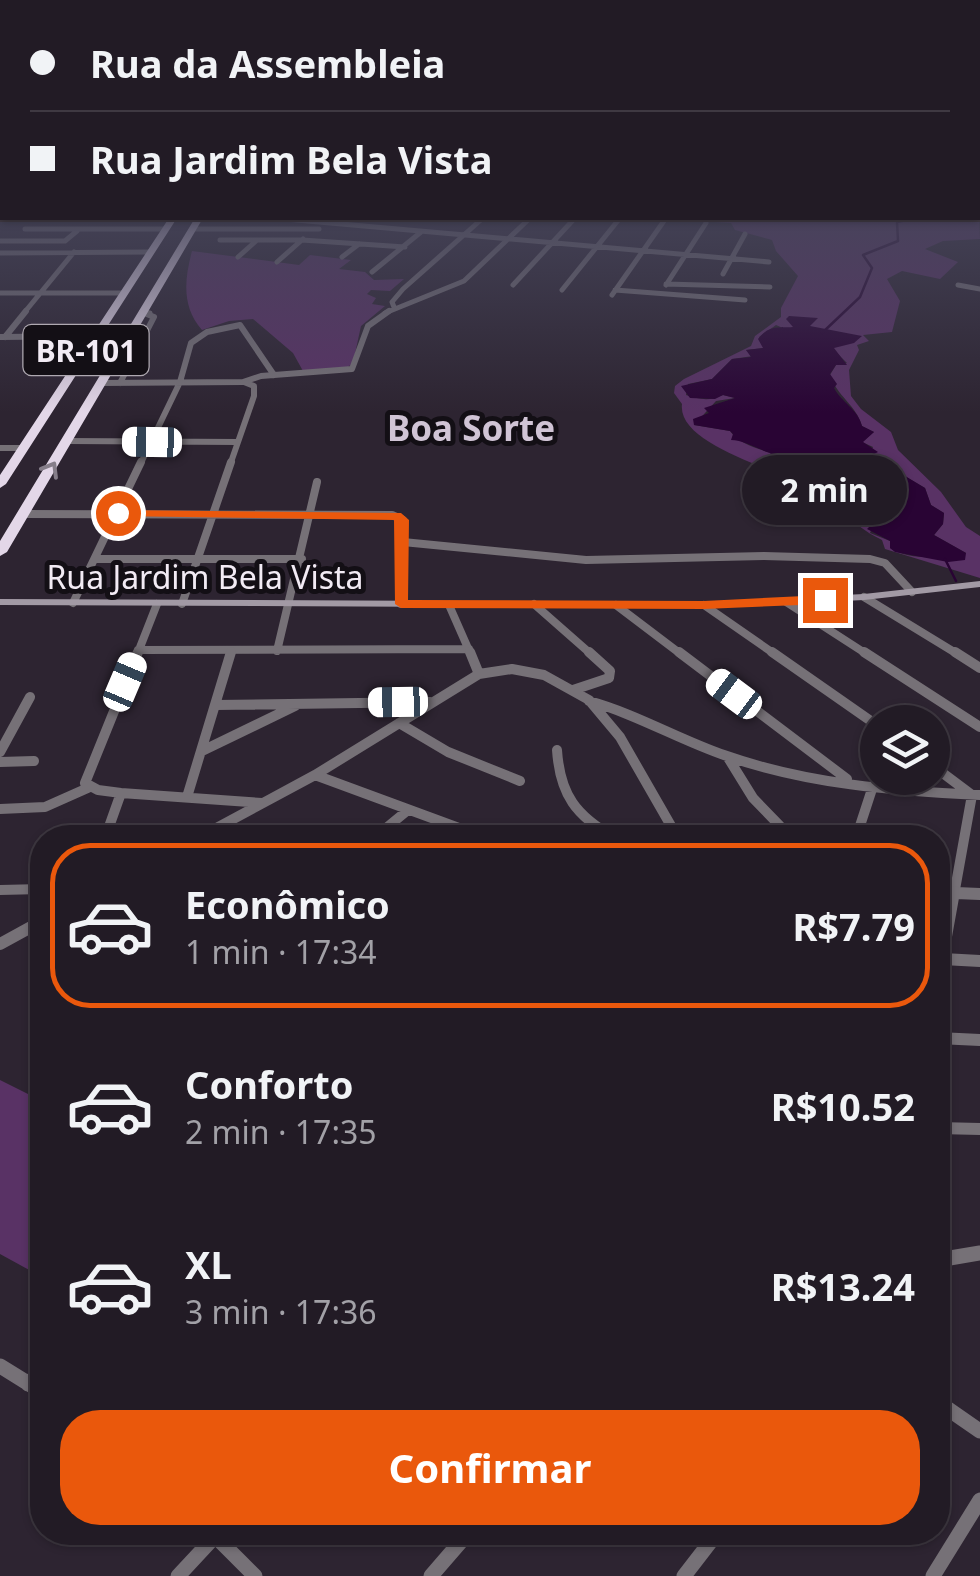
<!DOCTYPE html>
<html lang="pt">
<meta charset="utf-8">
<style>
:root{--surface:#221b25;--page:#2e2832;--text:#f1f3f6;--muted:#a2a1a7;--line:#3f3942;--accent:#ea580c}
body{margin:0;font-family:"Noto Sans",sans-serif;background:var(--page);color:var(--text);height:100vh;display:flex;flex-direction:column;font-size:38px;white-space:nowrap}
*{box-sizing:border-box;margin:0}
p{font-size:32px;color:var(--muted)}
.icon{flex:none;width:55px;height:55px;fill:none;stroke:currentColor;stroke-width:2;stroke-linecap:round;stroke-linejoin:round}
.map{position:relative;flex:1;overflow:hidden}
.side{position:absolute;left:30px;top:825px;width:920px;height:720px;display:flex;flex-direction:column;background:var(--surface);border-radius:40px;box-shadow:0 2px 8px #0004,0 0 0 2px var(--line)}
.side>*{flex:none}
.top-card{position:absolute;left:0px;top:0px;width:980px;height:220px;box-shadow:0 2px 8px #0004,0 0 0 2px var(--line);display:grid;align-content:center;height:220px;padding:0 30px;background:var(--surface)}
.controls{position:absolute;left:860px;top:705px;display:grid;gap:20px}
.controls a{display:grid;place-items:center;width:90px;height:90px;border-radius:50%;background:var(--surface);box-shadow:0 2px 8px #0004,0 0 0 2px var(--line);font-size:50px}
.end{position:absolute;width:45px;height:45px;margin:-22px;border:12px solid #ea580c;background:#fff;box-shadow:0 0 0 5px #fff}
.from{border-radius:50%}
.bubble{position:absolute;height:70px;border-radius:35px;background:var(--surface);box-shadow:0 2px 8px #0004,0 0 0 2px var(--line);font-size:32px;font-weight:700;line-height:70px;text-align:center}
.car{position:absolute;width:30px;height:60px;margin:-30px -15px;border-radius:12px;box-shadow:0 0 8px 2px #0007;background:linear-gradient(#fff 24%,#345 0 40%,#fff 0 76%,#345 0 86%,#fff 0)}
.top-card b{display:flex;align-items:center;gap:35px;height:95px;font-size:38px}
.top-card b+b{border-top:2px solid var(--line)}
.top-card i{width:25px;height:25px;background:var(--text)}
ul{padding:18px 0 0;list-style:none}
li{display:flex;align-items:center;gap:30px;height:165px;margin:0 20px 15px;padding:0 10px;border:5px solid transparent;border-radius:40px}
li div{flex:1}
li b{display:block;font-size:38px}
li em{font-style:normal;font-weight:700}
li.active{border-color:var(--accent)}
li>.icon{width:90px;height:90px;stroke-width:1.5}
.action{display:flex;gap:20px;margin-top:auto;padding:20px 30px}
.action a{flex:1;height:115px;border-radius:40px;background:var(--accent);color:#fff;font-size:40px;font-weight:700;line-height:115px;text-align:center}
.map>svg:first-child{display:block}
.green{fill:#593265;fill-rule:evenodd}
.water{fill:#290434}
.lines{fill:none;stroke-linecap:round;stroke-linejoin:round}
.stream{stroke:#290434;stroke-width:2.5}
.street-far5{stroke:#767177;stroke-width:5}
.street-far4{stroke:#767177;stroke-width:6}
.street-far3{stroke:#767177;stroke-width:8}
.street-far2{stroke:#767177;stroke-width:10}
.street-far1{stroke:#767177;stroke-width:12}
.street{stroke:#767177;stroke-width:15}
.secondary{fill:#a29aa5;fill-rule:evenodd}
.highway{fill:#e3d7e8;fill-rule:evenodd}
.oneway{stroke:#857d89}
.route{fill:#ea580c}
.labels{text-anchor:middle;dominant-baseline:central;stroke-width:10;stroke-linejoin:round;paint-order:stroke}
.shield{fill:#130f15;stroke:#afa9b1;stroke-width:2.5}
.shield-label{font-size:30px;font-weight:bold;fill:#f2ebf4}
.street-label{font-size:32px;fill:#f2ebf4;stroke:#130f15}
.far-district-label{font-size:35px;font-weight:bold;fill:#d0c4d5;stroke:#130f15}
</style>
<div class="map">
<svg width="980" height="1576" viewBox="0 0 980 1576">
<rect width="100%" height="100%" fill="#2d2431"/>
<path class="green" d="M978 192 980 239 943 241 925 249 958 262 940 279 902 271 887 279 900 301 892 332 863 335 869 341 857 345 859 350 849 370 851 396 861 409 891 432 898 450 941 492 966 527 980 536V578L885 549 882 540C852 526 829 498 798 482 769 467 677 443 682 404L674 393 675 386 684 379 751 346 755 336 781 317V308L798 276 776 251 772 240 735 230 731 223 697 221 695 218H978ZM776 325 834 350 847 363 836 365 830 375C836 395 857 406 862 426L874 432 862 442 873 447 870 454 891 460 888 466 925 488 931 505 944 513 943 524 934 535 966 553C946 559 907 560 890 548V541L870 533 874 523 861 511 822 489 820 479 774 469 771 453C755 448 738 443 730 431L694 425 716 401 735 398 723 395C710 401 701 400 686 395L688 384 712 379 732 359 753 356 746 350 764 348 759 337Z
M192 251 299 265 310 255 351 260 339 269 365 272 374 280 404 279 390 291 371 290 367 294 376 298 372 304 385 306 361 326 353 363 348 367 303 371 293 353 253 319 229 321 202 330C182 307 184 281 192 251Z
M0 1080 42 1101V1277L0 1254Z"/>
<path class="water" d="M789 316 818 318 810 326 862 336 854 343 834 348 847 365H836L830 374 837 384 834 388C841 402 858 409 862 426L874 432 863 442 878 452 872 455 891 460 890 467 925 488 931 505 944 513 943 524 934 535 966 553 965 560 948 562 895 552 890 548V541L867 529 873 523 861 511 843 505 837 495 818 487 823 483 820 479 795 473 780 474 764 463 774 458 770 453C758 449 743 440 731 440L733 434 730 431 694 425 693 419 709 413 704 408 735 398 723 395 715 399 690 398 681 386 712 379 732 359 751 357 746 350 763 348 758 339C769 325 777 328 793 327L786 319Z"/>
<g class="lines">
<path class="stream" d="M822 333 860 297 872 268 863 255 898 241 897 222 917 218
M945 559 956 581"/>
<path class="street-far5" d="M274 218 769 262
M25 229H165
M192 229H319
M220 240H302L405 247
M0 241H65L77 231
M0 253 150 252
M238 257 256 241
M342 257 359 244
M277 262 303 239
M372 272 421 232
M723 274 745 234
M666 284 770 287
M513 285 575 218
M666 285 706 223
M958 285 980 289
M562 290 620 218
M615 290 745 300
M0 293H123
M612 295 666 218
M394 307 392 302 403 289 483 218
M142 312 150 313
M24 313 74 252
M385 313 464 281 530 218"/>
<path class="street-far4" d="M1 337 95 336
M5 337 26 311
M100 383 243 382 261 376 352 369 368 326 389 311
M120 383 154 317 142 312
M67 441 238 442
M0 448H23
M140 465 180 382 191 343 207 332 240 325 274 375
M230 465 254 396V386L244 382"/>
<path class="street-far3" d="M24 514 392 515 403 520 401 604
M403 542 586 560 764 556 870 559 885 563 912 592
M95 559H302
M864 597 959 655
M786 602 868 655
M73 603 141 462
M182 604 231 462
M534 604 592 655
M449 605 471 655
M616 605 682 655
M704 605 776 655
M138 650 469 649
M277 651 317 482
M137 655 157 604"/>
<path class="street-far2" d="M138 652 85 783 98 790 121 793 262 803
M470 652 479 674
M679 652 847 779
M772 652 878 726
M864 652 980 727
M955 652 980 668
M573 690 609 678 610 671 589 652
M589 701C636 714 678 739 724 755 806 784 894 791 980 795
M216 705 430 702
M399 723 448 752 520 781
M557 750C560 795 576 816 615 838
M202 751 295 706
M0 752 30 697
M727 756 753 798 780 826
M0 762 34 761
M932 765 972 795 954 895
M315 775 486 838
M187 797 231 652
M0 809 45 807 90 787
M105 838 121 793
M198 838 315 775 479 674 512 669 544 675 589 700 620 737 678 838
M374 838 408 810
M622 838 675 833 716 838
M856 838 873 786
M0 890 42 889
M956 893 980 894"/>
<path class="street-far1" d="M956 893 980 894
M0 944 42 921
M943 959 980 961
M938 981 954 892
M938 1038 980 1040
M938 1128 980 1129"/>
<path class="street" d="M938 1260 980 1253
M0 1366 42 1392
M28 1384 42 1370
M938 1402 980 1431
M215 1536 255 1576
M178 1576 219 1532
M431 1576 469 1532
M684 1576 718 1532
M933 1576 980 1500"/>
<path class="secondary" d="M980 581V587L864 600 704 608 0 605V599L704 602 864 594Z"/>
<path class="highway" d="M169 218H177L6 484 0 488V475Z
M195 218H203L7 552 0 556V541Z"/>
</g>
<defs><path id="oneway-chevron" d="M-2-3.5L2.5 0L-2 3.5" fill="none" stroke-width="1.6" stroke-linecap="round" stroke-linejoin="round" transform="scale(2.5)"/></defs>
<use class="oneway" href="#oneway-chevron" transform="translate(51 469) rotate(-59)"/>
<linearGradient id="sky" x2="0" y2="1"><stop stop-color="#19141b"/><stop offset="0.46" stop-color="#46455a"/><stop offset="1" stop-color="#46455a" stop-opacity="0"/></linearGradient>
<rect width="980" height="413" fill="url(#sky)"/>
<path class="route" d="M118 510 401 513 409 520 408 600 704 601 825 595 832 600 825 604 704 609 401 608 395 604 394 520 113 516Z"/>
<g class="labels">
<rect class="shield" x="23.5" y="325" width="125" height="50" rx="8"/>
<g class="shield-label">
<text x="86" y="350">BR-101</text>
</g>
<g class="street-label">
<text x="205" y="576">Rua Jardim Bela Vista</text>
</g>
<g class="far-district-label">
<text x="471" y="427">Boa Sorte</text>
</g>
</g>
</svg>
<div class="controls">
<a><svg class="icon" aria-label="layers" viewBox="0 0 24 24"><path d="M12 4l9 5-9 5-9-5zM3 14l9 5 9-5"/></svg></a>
</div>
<i class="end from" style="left:118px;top:513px"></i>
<i class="end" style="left:825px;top:600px"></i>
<div class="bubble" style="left:742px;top:455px;width:165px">2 min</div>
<i class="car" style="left:152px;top:442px;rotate:271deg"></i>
<i class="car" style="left:125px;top:682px;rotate:23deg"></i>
<i class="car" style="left:734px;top:694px;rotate:307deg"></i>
<i class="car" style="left:398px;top:702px;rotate:269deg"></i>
<div class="top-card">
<b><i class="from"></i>Rua da Assembleia</b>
<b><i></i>Rua Jardim Bela Vista</b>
</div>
<section class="side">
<ul>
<li class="active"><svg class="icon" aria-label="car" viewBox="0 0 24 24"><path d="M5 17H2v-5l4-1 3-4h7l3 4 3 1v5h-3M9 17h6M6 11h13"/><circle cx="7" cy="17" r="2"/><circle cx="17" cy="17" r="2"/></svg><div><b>Econômico</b><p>1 min · 17:34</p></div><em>R$7.79</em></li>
<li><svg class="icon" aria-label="car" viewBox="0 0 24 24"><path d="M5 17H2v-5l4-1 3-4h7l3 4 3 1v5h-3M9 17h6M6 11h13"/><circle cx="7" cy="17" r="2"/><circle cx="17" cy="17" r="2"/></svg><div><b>Conforto</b><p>2 min · 17:35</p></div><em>R$10.52</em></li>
<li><svg class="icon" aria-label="car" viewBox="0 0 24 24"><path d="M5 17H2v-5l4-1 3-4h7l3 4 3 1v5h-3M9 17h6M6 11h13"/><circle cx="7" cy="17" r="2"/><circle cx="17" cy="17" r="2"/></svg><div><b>XL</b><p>3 min · 17:36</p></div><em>R$13.24</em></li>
</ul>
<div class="action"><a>Confirmar</a></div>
</section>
</div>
